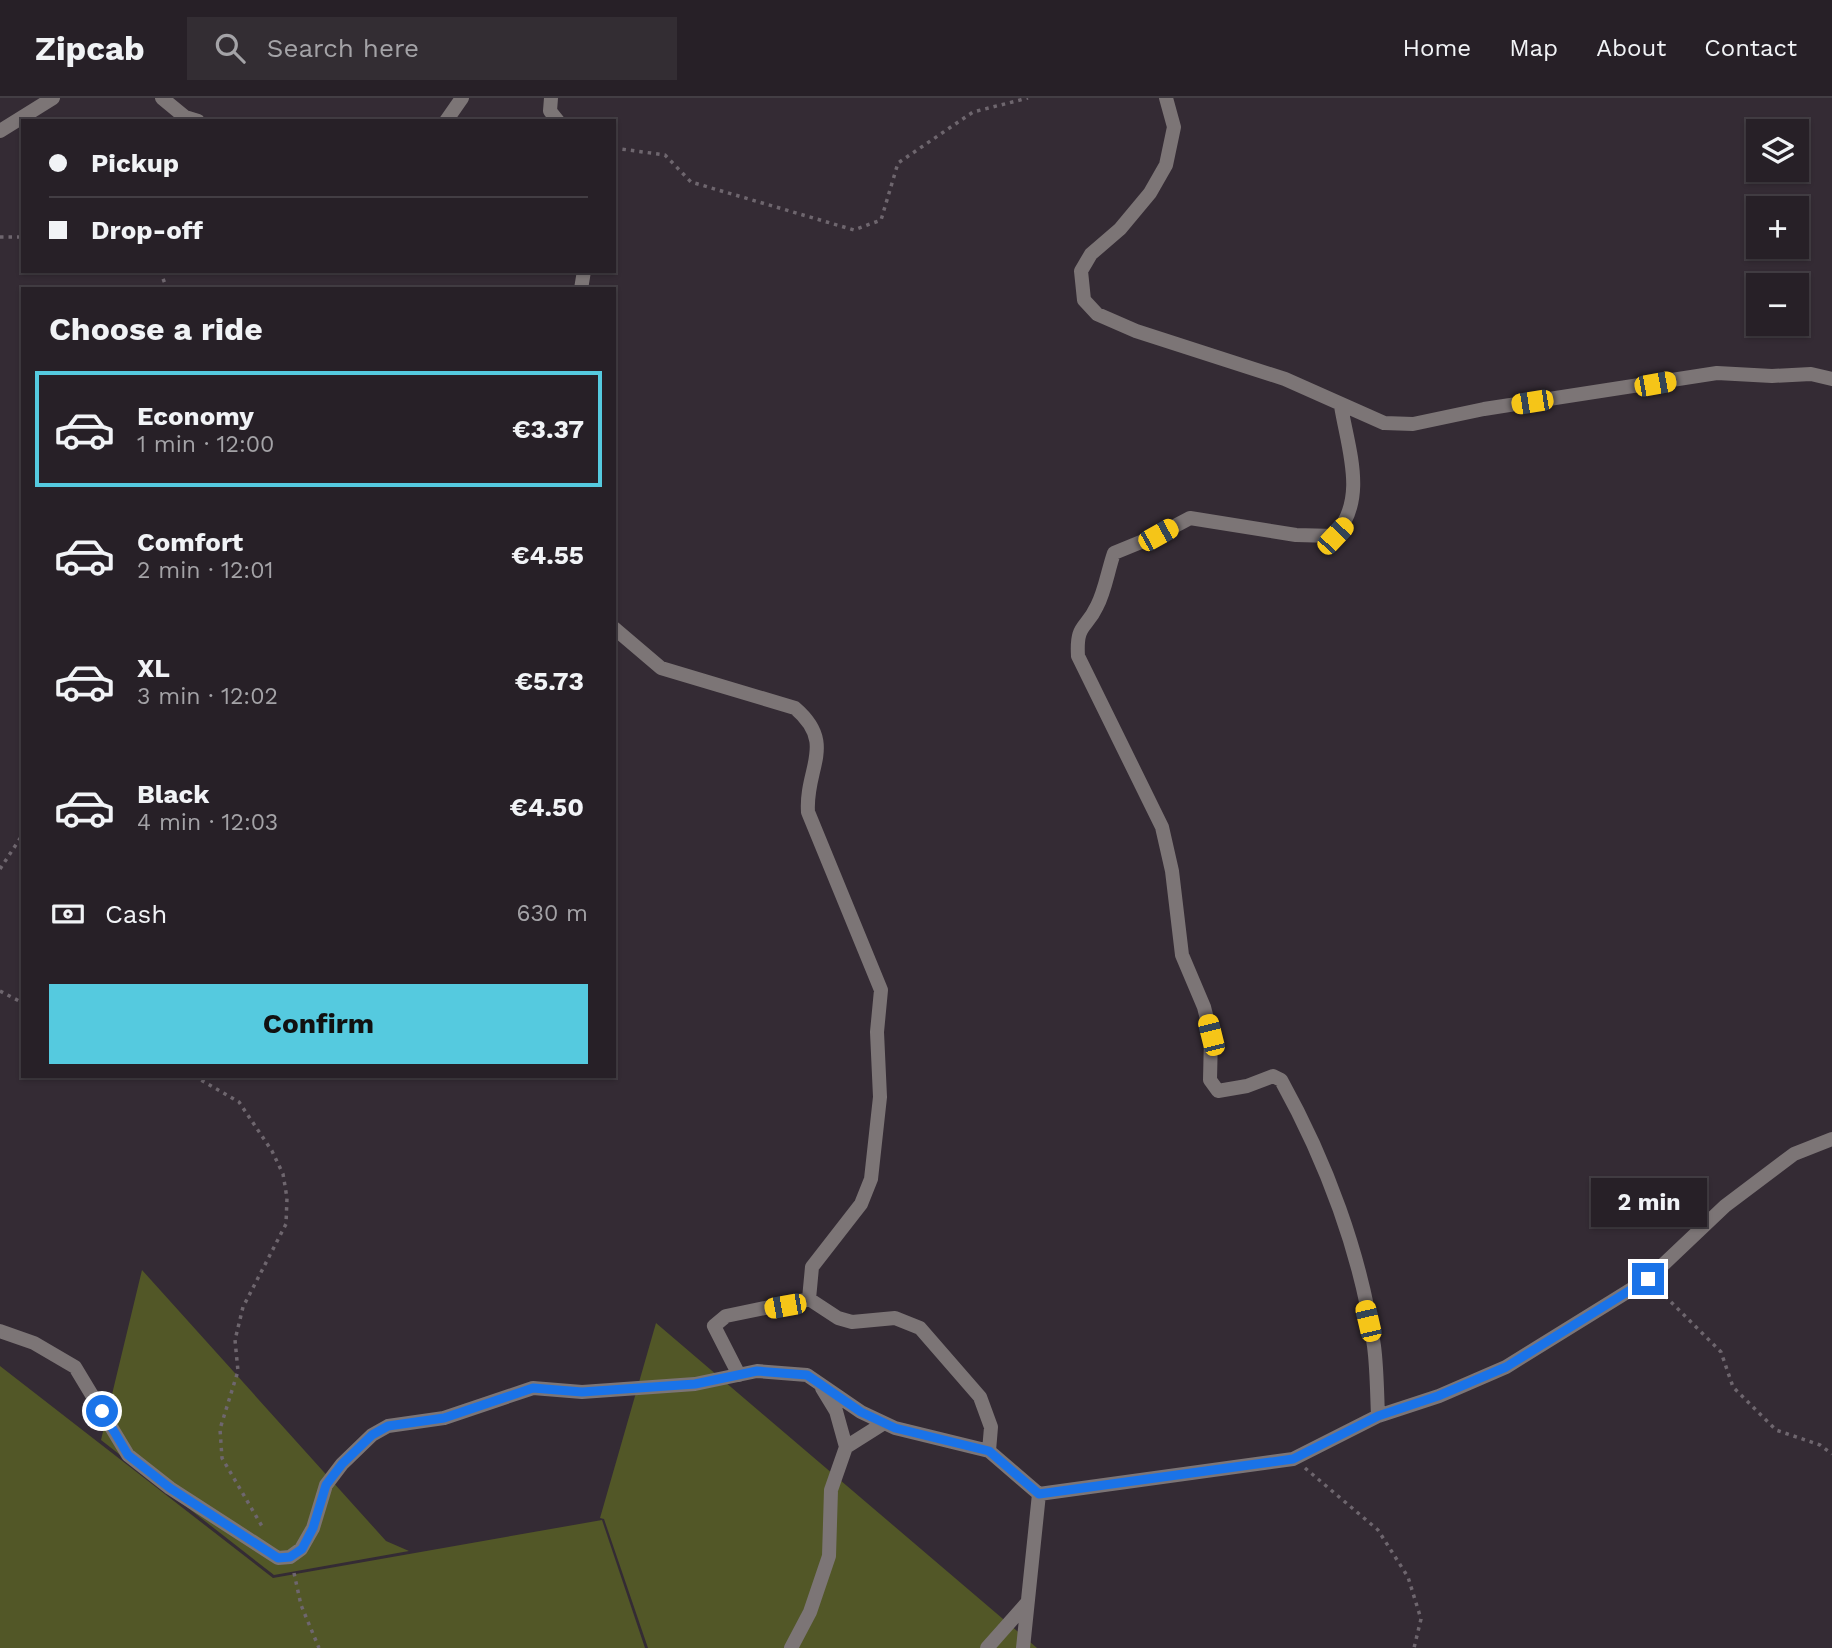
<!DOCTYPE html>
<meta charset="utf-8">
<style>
:root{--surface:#272027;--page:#332d33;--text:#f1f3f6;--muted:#a4a3a7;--line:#433e44;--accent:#55cadf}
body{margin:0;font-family:"Work Sans",sans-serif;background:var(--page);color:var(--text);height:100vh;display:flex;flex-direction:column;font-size:26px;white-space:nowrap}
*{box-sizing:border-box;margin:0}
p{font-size:23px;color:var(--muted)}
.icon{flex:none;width:38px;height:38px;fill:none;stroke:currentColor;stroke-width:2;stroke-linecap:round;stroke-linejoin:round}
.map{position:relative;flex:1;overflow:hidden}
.drawer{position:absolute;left:21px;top:189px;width:595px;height:791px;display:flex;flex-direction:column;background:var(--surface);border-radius:0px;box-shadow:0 2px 5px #0004,0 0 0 2px var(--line)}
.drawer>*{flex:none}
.top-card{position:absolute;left:21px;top:21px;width:595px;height:154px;border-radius:0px;box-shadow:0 2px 5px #0004,0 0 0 2px var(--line);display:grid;align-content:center;height:154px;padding:0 28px;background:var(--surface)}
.fabs{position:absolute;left:1746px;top:21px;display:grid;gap:14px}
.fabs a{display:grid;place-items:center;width:63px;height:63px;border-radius:0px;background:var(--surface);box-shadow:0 2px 5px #0004,0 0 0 2px var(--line);font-size:35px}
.end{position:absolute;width:32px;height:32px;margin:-16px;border:9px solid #1a73e8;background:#fff;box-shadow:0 0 0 4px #fff}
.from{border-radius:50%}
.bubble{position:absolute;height:49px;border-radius:0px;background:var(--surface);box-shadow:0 2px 5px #0004,0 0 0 2px var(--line);font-size:23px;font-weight:700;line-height:49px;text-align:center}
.car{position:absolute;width:21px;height:42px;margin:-21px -10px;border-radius:9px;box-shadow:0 0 5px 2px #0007;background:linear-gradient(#f5c518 24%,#345 0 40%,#f5c518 0 76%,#345 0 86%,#f5c518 0)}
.top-card b{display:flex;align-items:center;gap:24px;height:66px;font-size:26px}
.top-card b+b{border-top:2px solid var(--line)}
.top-card i{width:18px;height:18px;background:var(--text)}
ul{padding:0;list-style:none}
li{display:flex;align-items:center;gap:21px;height:116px;margin:0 14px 10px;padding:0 14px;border:4px solid transparent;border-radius:0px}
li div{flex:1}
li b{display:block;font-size:26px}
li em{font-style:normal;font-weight:700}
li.on{border-color:var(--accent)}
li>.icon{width:63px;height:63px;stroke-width:1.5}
h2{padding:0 28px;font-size:32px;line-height:84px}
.pay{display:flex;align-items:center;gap:18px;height:77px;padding:0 28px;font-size:26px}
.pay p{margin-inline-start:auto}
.button{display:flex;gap:14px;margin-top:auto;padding:14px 28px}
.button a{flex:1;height:80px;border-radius:0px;background:var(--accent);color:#111;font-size:28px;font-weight:700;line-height:80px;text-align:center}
header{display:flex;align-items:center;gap:42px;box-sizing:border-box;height:98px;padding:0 35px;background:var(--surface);border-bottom:2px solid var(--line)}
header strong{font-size:33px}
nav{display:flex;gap:38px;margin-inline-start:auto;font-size:24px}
.search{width:490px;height:63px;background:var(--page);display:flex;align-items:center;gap:18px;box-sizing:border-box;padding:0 24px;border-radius:0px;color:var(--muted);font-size:26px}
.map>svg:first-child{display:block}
.green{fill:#525727}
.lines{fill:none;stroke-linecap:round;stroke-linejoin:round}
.path{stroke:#6e666e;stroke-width:3.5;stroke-dasharray:3.5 5;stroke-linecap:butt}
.minor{stroke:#7c7576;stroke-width:14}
.route{stroke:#1a73e8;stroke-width:9}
</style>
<header>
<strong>Zipcab</strong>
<div class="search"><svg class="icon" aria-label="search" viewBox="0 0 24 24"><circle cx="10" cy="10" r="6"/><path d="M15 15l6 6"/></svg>Search here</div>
<nav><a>Home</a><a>Map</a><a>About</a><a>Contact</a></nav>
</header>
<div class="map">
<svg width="1832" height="1550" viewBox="0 0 1832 1550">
<rect width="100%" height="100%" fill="#342b34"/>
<path class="green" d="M142 1172 386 1443 409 1453 274 1477 101 1342Z
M656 1225 1037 1550H648L604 1421 600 1420Z
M0 1268 273 1480 602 1422 645 1550H0Z"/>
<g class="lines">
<path class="path" d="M614 50 665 57 691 84 854 132 881 122 898 65 973 14 1028 0
M0 139H23
M160 173 167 191
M0 771 23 736
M0 893 23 905
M194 978 239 1004 272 1053 283 1076 287 1100 286 1126 243 1209 235 1242 238 1273 220 1331 222 1360 263 1430
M1659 1192 1721 1254 1733 1289 1776 1332 1820 1347 1832 1356
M1305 1370 1378 1432 1408 1479 1421 1521 1414 1550
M294 1475 301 1507 319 1550"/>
<path class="minor" d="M162 0 185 19 198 23
M551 0 550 13 558 23
M1166 0 1174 29 1166 67 1150 95 1120 131 1091 156 1081 173 1084 202 1097 216 1136 233 1285 281 1384 325 1413 326 1484 311 1717 275 1772 278 1811 276 1832 281
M446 23 462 0
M0 33 53 0
M581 191 584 173
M1341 308C1348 351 1368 402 1334 438L1296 437 1190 420 1158 437 1114 455C1108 472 1105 493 1097 508 1086 532 1076 525 1078 558L1162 729 1172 773 1182 857 1204 909 1211 937 1210 982 1218 993 1247 988 1273 978 1281 982C1326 1063 1361 1156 1374 1248 1377 1271 1377 1295 1378 1318
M614 530 661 570 795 610C837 646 805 670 808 714L881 892 877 934 880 999 871 1081 861 1106 812 1169 809 1201 726 1218 714 1228 739 1277
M809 1201 838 1220 852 1224 895 1220 920 1230 980 1299 991 1329 989 1353
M0 1233 34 1245 75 1269 128 1357 170 1390 278 1460 290 1459 301 1451 313 1430 326 1387 342 1366 372 1337 388 1328 444 1320 533 1290 582 1294 695 1286 757 1273 807 1277 861 1314 895 1330 989 1353 1039 1396 1293 1361 1378 1318 1439 1298 1506 1269 1648 1181 1725 1108 1794 1056 1832 1041
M846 1349 884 1325
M791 1550 810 1514 829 1458 831 1392 846 1349 836 1313 822 1290
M987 1550 1026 1506
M1023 1550 1039 1396"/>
</g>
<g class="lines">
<path class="route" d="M102 1313 128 1357 170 1390 278 1460 290 1459 302 1451 313 1430 326 1387 342 1366 372 1337 388 1328 444 1320 533 1290 582 1294 695 1286 757 1273 807 1277 861 1314 895 1330 989 1353 1039 1396 1293 1361 1378 1318 1438 1298 1506 1269 1648 1181"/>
</g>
</svg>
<div class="fabs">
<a><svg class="icon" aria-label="layers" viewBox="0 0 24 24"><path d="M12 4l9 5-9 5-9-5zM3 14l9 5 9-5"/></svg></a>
<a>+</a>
<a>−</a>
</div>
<i class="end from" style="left:102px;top:1313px"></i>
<i class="end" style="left:1648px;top:1181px"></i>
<div class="bubble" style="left:1591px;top:1080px;width:116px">2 min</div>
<i class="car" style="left:1655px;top:286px;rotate:80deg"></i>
<i class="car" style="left:1532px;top:304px;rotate:261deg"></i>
<i class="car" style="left:1158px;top:437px;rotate:61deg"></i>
<i class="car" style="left:1335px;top:438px;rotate:43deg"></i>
<i class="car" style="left:1211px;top:937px;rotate:346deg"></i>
<i class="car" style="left:785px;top:1208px;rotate:260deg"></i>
<i class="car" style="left:1368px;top:1223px;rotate:347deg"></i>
<div class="top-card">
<b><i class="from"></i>Pickup</b>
<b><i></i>Drop-off</b>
</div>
<section class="drawer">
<h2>Choose a ride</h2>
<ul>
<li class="on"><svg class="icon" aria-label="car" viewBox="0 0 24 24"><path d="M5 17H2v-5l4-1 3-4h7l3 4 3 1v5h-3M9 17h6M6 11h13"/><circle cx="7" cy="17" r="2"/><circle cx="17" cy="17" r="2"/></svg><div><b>Economy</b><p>1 min · 12:00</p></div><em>€3.37</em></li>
<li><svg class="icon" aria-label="car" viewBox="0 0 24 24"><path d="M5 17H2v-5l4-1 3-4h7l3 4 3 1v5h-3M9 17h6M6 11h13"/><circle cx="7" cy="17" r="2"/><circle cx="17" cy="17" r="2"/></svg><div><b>Comfort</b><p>2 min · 12:01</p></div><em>€4.55</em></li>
<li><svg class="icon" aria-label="car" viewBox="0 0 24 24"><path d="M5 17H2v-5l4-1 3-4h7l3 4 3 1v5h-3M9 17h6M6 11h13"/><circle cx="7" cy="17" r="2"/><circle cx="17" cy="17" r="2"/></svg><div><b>XL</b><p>3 min · 12:02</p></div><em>€5.73</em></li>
<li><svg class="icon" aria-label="car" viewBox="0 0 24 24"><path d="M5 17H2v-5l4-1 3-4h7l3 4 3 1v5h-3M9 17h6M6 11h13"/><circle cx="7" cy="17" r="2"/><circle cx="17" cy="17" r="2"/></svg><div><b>Black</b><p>4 min · 12:03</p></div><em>€4.50</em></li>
</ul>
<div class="pay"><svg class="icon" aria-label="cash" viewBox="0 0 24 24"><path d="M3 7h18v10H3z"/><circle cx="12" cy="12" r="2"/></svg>Cash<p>630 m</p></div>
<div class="button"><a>Confirm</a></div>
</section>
</div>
